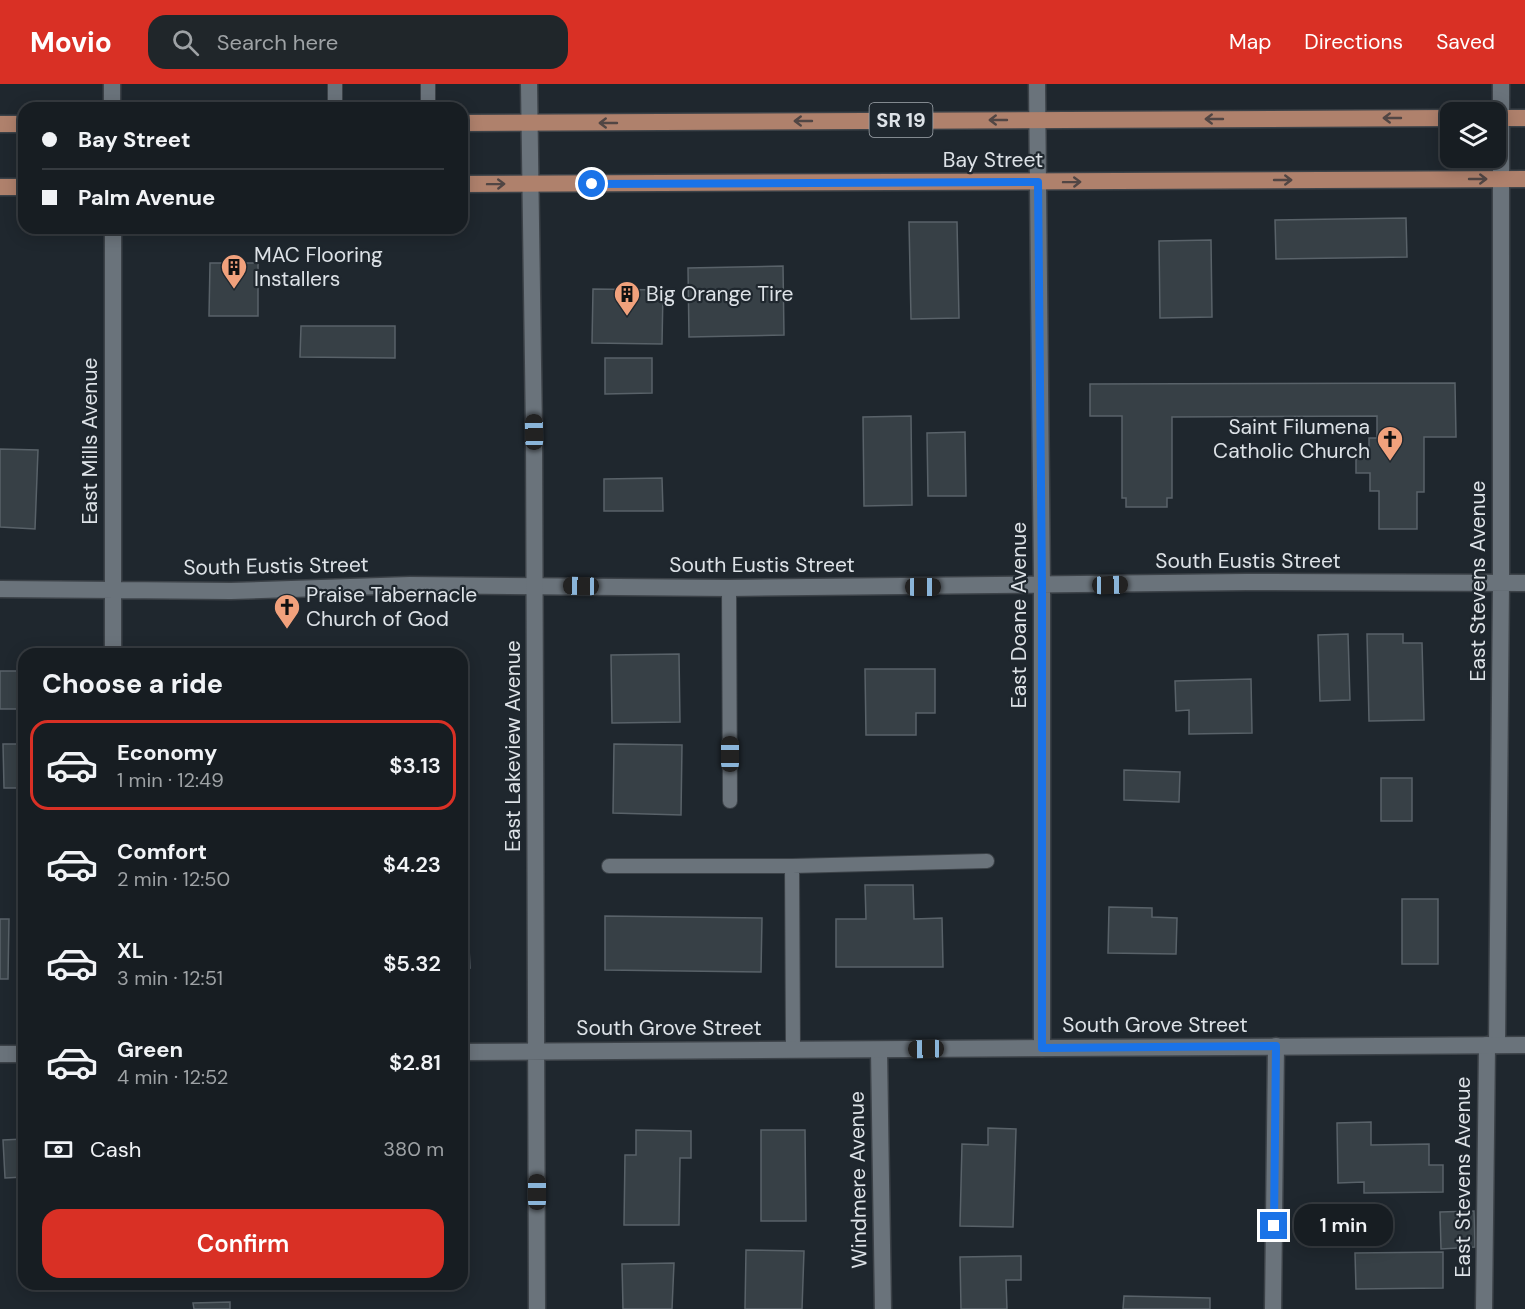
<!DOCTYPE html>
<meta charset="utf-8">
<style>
:root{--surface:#171d22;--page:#20262a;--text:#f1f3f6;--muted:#9ea2a5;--line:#363b40;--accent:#d93025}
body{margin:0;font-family:"DM Sans",sans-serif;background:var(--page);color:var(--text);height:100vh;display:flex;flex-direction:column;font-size:22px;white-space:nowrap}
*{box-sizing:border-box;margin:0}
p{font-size:20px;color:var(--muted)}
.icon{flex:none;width:33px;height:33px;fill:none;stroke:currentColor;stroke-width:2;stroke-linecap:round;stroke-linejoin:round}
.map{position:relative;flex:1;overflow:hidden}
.sheet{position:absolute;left:18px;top:564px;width:450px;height:642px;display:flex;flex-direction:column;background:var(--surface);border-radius:18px;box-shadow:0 3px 15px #0003,0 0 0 2px var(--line)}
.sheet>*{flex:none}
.hud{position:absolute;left:18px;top:18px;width:450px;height:132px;border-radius:18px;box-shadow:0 3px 15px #0003,0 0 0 2px var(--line);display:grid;align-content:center;height:132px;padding:0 24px;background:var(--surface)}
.controls{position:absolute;left:1440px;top:18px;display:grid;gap:12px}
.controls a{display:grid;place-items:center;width:66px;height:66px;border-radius:12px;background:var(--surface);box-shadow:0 3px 15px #0003,0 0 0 2px var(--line);font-size:30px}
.end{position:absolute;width:27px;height:27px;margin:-14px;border:8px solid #1a73e8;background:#fff;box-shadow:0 0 0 3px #fff}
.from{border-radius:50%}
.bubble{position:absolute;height:42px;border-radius:18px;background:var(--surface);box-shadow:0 3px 15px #0003,0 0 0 2px var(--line);font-size:20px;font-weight:600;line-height:42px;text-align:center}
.car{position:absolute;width:18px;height:36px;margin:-18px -9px;border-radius:8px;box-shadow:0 0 4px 2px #0007;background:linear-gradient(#222 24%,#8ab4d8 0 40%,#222 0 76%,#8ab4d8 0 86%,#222 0)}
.hud b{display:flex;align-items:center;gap:21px;height:57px;font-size:22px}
.hud b+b{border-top:2px solid var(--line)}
.hud i{width:15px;height:15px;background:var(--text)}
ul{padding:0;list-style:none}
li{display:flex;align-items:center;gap:18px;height:90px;margin:0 12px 9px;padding:0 12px;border:3px solid transparent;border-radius:18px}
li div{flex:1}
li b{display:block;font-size:22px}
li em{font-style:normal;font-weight:600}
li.current{border-color:var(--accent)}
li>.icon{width:54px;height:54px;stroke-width:1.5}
h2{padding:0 24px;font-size:27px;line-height:72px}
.pay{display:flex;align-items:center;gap:15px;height:66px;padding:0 24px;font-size:22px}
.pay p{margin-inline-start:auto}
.action{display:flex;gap:12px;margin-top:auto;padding:12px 24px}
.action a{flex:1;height:69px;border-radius:18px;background:var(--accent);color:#fff;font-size:24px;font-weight:600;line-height:69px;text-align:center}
header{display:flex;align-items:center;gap:36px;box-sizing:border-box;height:84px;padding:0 30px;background:var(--accent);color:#fff}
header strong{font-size:28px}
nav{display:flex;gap:33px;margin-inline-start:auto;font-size:21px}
.search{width:420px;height:54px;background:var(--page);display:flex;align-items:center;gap:15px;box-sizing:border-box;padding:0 21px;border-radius:18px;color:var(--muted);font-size:22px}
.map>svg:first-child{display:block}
.building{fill:#374046;stroke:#596269;stroke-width:1.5}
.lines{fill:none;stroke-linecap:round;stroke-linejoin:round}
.service-casing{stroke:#3c4248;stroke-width:16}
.minor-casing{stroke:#3c4248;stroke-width:19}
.tertiary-casing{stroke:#3c4248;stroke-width:19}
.primary-casing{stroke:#3c4248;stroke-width:19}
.service{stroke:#6a737b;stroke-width:14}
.minor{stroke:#6a737b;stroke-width:16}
.tertiary{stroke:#6a737b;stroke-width:16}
.primary{stroke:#af816c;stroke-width:16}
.oneway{stroke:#514644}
.route{stroke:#1a73e8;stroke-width:8}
.labels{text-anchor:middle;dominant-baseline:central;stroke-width:4.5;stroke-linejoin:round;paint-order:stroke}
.shield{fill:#1f272e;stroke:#a4aab0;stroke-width:1.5}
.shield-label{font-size:20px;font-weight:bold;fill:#dde2e7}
.street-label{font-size:21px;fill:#dde2e7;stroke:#1f272e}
.poi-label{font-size:21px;fill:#dde2e7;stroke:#1f272e;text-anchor:start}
</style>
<header>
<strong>Movio</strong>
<div class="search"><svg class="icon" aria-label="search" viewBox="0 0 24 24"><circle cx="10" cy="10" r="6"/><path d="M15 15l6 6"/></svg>Search here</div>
<nav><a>Map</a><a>Directions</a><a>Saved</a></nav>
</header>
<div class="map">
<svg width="1525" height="1225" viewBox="0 0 1525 1225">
<rect width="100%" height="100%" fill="#1f272e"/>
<path class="building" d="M1406 134 1407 173 1276 175 1275 136Z
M909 138H957L959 234 911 235Z
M1211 156 1212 233 1160 234 1159 157Z
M210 179H258V232H209Z
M783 182 784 251 689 253 688 184Z
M593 205 663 206 662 260 592 259Z
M301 242H395V274L300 273Z
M605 274H652V309L605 310Z
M1455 299 1456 353H1424V408H1417V445H1379V407H1370V389H1356V366H1369V354H1377V332L1172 333V414H1167V423H1126V414H1122V332H1090V300Z
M911 332 912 421 864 422 863 333Z
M965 348 966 412H928L927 349Z
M0 365 38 366 35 445 0 443Z
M662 394 663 427H604V395Z
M1348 550 1350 616 1320 617 1318 551Z
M1367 550H1403V559H1422L1424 636 1369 637Z
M679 570 680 638 612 639 611 571Z
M865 585H935V629H916V651H866Z
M0 587H24V625H0Z
M1251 595 1252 649 1189 650V626L1176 627 1175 597Z
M3 660H24V704H4Z
M614 660 682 661 681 731 613 729Z
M1124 686 1180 688 1179 718 1124 716Z
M1381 694H1412V737H1381Z
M865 801H913L914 835 942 834 943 883H836V835H866Z
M1402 815H1438V880H1402Z
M462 821H467L470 884 462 885Z
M1109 823 1152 824V833L1177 834 1176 870 1108 869Z
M605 832 762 834 761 888 605 886Z
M0 835H9L8 895H0Z
M1371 1038V1061L1429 1060V1081H1443V1108L1364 1109V1098L1338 1099 1337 1039Z
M988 1044 1016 1045 1013 1143 960 1142 962 1060 988 1061Z
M636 1046 691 1047V1074H680L679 1141H624L625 1071H636Z
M761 1046H805L806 1137H761Z
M24 1055V1093L5 1094 3 1056Z
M1474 1127 1475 1163 1441 1165 1440 1128Z
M746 1166 804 1167 802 1225H745Z
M1443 1168V1204L1356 1205 1355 1169Z
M1021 1172V1196H1006L1007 1225H961L960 1173Z
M674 1179 672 1225H623L622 1180Z
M1124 1212 1210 1214V1225H1123Z
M230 1218V1225H194L193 1219Z"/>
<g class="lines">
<g class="service-casing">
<path id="service" d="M428 0V24
M335 24V0
M729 504 730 717
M609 782H792
M793 966 792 782 987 777"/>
</g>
<g class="minor-casing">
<path id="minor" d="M112 0V24
M1037 0 1042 502V964
M113 144V570
M0 505 231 507 410 501 729 504 1246 498 1525 499
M1497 961 1501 499V0
M879 966 883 1225
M1273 1225 1276 962
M1484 1225 1487 961"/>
</g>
<g class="tertiary-casing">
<path id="tertiary" d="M529 0 534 348 537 1225
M462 968 1525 961
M0 970H24"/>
</g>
<g class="primary-casing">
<path id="primary" d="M1496 34H1525
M462 39 1450 34
M0 40H24
M462 100 1525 95
M0 103H24"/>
</g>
<use href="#service" class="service"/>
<use href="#minor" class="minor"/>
<use href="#tertiary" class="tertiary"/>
<use href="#primary" class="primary"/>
</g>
<defs><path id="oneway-shaft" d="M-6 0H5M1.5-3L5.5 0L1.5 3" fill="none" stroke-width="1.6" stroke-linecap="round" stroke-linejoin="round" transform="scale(1.5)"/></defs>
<g class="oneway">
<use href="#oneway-shaft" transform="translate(1392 34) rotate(180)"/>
<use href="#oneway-shaft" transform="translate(1214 35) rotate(180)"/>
<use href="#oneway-shaft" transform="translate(998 36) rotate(180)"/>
<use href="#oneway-shaft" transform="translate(803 37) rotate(180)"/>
<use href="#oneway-shaft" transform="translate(608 39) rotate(180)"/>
<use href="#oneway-shaft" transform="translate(1478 95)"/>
<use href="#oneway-shaft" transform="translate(1283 96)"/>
<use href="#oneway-shaft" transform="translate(1072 98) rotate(-1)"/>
<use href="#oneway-shaft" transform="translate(496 100) rotate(-1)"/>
</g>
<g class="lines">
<path class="route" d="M592 100 1038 98 1042 502V964L1276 962 1274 1142"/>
</g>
<defs>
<g id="building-pin" transform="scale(1.35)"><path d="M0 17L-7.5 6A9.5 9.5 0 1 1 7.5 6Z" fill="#f1a17c" stroke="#1f272e"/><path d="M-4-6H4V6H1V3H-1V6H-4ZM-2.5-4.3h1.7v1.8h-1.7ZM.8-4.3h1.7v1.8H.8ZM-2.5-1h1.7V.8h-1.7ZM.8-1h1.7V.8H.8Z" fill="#111"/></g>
<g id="church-pin" transform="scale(1.35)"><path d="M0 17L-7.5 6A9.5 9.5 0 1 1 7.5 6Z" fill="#f1a17c" stroke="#1f272e"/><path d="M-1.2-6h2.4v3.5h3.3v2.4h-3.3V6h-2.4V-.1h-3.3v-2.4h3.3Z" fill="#111"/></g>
</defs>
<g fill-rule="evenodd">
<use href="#building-pin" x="234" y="183"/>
<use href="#building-pin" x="627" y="210"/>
<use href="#church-pin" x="1390" y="355"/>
<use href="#church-pin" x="287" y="523"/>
</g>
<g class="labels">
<rect class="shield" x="869.5" y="19" width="63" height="34" rx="4.5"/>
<g class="shield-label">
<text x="901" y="36">SR 19</text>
</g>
<g class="street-label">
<text x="993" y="76">Bay Street</text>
<text transform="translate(90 357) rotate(-90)">East Mills Avenue</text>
<text x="1248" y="477">South Eustis Street</text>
<text x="762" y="481">South Eustis Street</text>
<text transform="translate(276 482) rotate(-1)">South Eustis Street</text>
<text transform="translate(1478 497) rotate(-90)">East Stevens Avenue</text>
<text transform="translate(1019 531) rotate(-90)">East Doane Avenue</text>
<text transform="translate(513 662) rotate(-90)">East Lakeview Avenue</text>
<text x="1155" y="941">South Grove Street</text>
<text x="669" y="944">South Grove Street</text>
<text transform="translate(1463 1093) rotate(-90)">East Stevens Avenue</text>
<text transform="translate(858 1096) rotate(-91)">Windmere Avenue</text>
</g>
<g class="poi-label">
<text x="254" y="171">MAC Flooring<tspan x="254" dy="24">Installers</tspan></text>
<text x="646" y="210">Big Orange Tire</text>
<text x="1370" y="343" text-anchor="end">Saint Filumena<tspan x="1370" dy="24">Catholic Church</tspan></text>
<text x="306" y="511">Praise Tabernacle<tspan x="306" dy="24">Church of God</tspan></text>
</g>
</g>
</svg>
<div class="controls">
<a><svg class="icon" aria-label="layers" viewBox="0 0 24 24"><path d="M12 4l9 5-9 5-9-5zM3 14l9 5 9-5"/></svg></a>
</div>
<i class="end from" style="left:592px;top:100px"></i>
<i class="end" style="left:1274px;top:1142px"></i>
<div class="bubble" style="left:1294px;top:1120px;width:99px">1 min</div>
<i class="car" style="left:534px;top:348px;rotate:359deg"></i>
<i class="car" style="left:1110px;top:501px;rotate:89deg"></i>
<i class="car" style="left:581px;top:502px;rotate:271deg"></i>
<i class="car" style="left:923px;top:503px;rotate:90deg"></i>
<i class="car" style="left:730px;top:670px;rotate:0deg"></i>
<i class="car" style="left:926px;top:965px;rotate:269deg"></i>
<i class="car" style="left:537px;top:1108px;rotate:0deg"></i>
<div class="hud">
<b><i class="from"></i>Bay Street</b>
<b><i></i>Palm Avenue</b>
</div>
<section class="sheet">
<h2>Choose a ride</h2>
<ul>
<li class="current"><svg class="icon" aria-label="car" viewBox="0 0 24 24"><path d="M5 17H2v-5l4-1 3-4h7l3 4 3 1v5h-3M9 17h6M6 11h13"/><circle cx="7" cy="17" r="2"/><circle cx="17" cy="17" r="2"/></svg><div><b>Economy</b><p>1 min · 12:49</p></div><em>$3.13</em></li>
<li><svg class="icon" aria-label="car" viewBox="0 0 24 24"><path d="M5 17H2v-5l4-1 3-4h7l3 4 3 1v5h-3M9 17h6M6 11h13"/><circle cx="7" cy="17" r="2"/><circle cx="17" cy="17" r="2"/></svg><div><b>Comfort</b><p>2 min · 12:50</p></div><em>$4.23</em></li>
<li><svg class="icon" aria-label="car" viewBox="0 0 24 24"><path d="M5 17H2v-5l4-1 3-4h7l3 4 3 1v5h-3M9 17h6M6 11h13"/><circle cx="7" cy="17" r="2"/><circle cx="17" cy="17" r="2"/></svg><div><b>XL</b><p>3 min · 12:51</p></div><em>$5.32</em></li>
<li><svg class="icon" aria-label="car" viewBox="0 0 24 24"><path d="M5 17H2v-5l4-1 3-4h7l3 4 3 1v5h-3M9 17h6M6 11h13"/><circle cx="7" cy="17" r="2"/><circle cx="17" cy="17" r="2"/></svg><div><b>Green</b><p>4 min · 12:52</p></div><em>$2.81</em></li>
</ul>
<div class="pay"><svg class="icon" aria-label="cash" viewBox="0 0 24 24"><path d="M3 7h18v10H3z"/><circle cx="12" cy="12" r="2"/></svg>Cash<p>380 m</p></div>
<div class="action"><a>Confirm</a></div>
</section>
</div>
